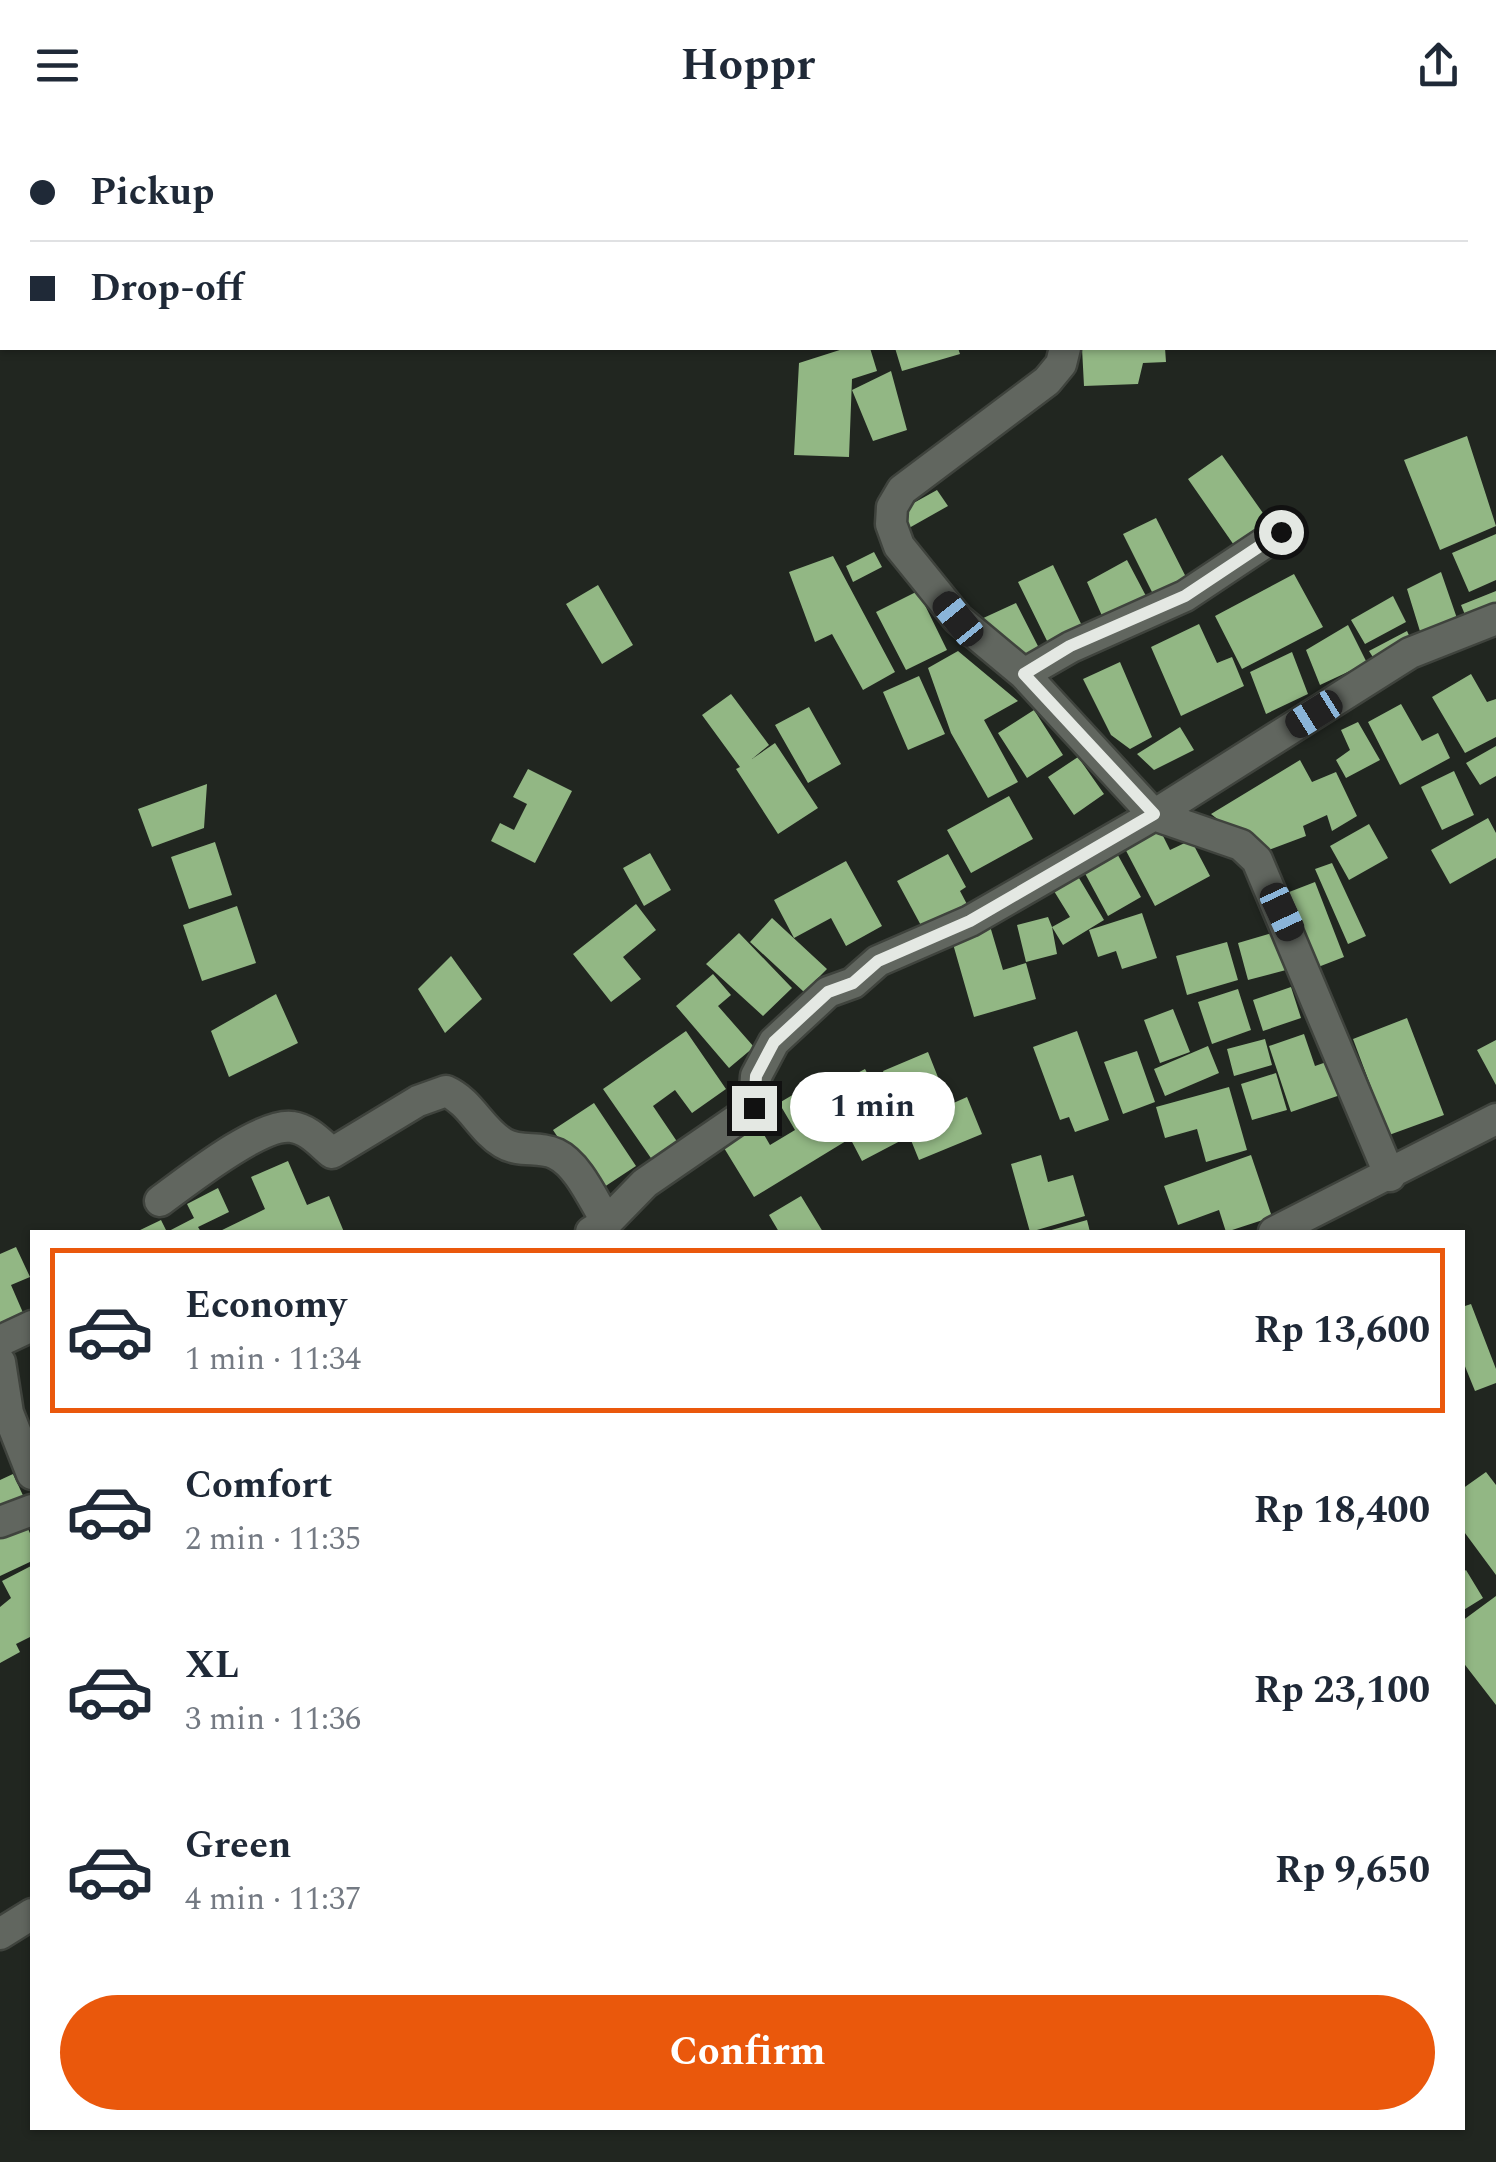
<!DOCTYPE html>
<meta charset="utf-8">
<style>
:root{--surface:#fff;--page:#f6f6f7;--text:#1f2937;--muted:#747a83;--line:#e0e1e3;--accent:#ea580c}
body{margin:0;font-family:Spectral,serif;background:var(--page);color:var(--text);height:100vh;display:flex;flex-direction:column;font-size:38px;white-space:nowrap}
*{box-sizing:border-box;margin:0}
p{font-size:32px;color:var(--muted)}
.icon{flex:none;width:55px;height:55px;fill:none;stroke:currentColor;stroke-width:2;stroke-linecap:round;stroke-linejoin:round}
.map{position:relative;flex:1;overflow:hidden}
.sheet{position:absolute;left:30px;top:1100px;width:1435px;height:900px;display:flex;flex-direction:column;background:var(--surface);border-radius:0px;box-shadow:0 2px 8px #0004}
.sheet>*{flex:none}
.banner{position:absolute;left:0px;top:0px;width:1498px;height:220px;box-shadow:0 2px 8px #0004;display:grid;align-content:center;height:220px;padding:0 30px;background:var(--surface)}
.end{position:absolute;width:45px;height:45px;margin:-22px;border:12px solid #e4e8e3;background:#111;box-shadow:0 0 0 5px #111}
.from{border-radius:50%}
.bubble{position:absolute;height:70px;border-radius:35px;background:var(--surface);box-shadow:0 2px 8px #0004;font-size:32px;font-weight:700;line-height:70px;text-align:center}
.car{position:absolute;width:30px;height:60px;margin:-30px -15px;border-radius:12px;box-shadow:0 0 8px 2px #0007;background:linear-gradient(#222 24%,#8ab4d8 0 40%,#222 0 76%,#8ab4d8 0 86%,#222 0)}
.banner b{display:flex;align-items:center;gap:35px;height:95px;font-size:38px}
.banner b+b{border-top:2px solid var(--line)}
.banner i{width:25px;height:25px;background:var(--text)}
ul{padding:18px 0 0;list-style:none}
li{display:flex;align-items:center;gap:30px;height:165px;margin:0 20px 15px;padding:0 10px;border:5px solid transparent;border-radius:0px}
li div{flex:1}
li b{display:block;font-size:38px}
li em{font-style:normal;font-weight:700}
li.current{border-color:var(--accent)}
li>.icon{width:90px;height:90px;stroke-width:1.5}
.primary-button{display:flex;gap:20px;margin-top:auto;padding:20px 30px}
.primary-button a{flex:1;height:115px;border-radius:60px;background:var(--accent);color:#fff;font-size:40px;font-weight:700;line-height:115px;text-align:center}
header{display:flex;justify-content:space-between;align-items:center;height:130px;padding:0 30px;background:var(--surface);font-size:45px;font-weight:700}
.map>svg:first-child{display:block}
.building{fill:#92b784}
.lines{fill:none;stroke-linecap:round;stroke-linejoin:round}
.street-casing{stroke:#3f433d;stroke-width:35}
.street{stroke:#61665f;stroke-width:30}
.route{stroke:#e4e8e3;stroke-width:12}
</style>
<header><svg class="icon" aria-label="menu" viewBox="0 0 24 24"><path d="M4 6h16M4 12h16M4 18h16"/></svg>Hoppr<svg class="icon" aria-label="share" viewBox="0 0 24 24"><path d="M12 15V3M7 8l5-5 5 5M5 13v7h14v-7"/></svg></header>
<div class="map">
<svg width="1496" height="2032" viewBox="0 0 1496 2032">
<rect width="100%" height="100%" fill="#212620"/>
<path class="building" d="M846 218H870L877 241 852 249 849 327 794 325 799 233Z
M895 218H958L960 224 902 241Z
M1082 218H1165L1166 232 1143 233 1138 254 1084 256Z
M891 241 907 300 873 311 852 260Z
M1467 306 1496 396 1440 420 1404 330Z
M1222 325 1270 393 1236 418 1188 349Z
M937 360 948 376 909 398 901 380Z
M1156 388 1189 453 1156 470 1123 404Z
M1496 404V450L1469 462 1452 423Z
M874 422 882 437 853 452 846 436Z
M833 426 895 542 863 560 832 504 815 512 789 442Z
M1127 430 1146 466 1103 488 1087 452Z
M1053 435 1084 500 1050 517 1018 452Z
M1441 442 1460 497 1423 511 1407 459Z
M1294 444 1323 497 1242 539 1215 486Z
M598 455 633 515 602 534 566 474Z
M918 461 947 520 906 540 876 482Z
M1496 461V481L1468 492 1461 475Z
M1393 466 1406 492 1365 514 1351 490Z
M1016 473 1041 522 1026 531 979 490Z
M1199 494 1217 533 1232 527 1244 556 1181 586 1151 517Z
M1348 495 1367 533 1320 555 1306 520Z
M1407 501 1413 514 1376 532 1369 521Z
M958 521 1018 571 984 590 1018 652 988 668 951 603 928 538Z
M1292 522 1308 564 1266 584 1250 542Z
M1120 532 1152 607 1130 619 1111 605 1083 549Z
M1471 544 1487 572 1496 569V607L1465 623 1432 567Z
M919 546 945 604 908 620 883 562Z
M731 564 769 615 752 629 775 613 818 678 778 704 736 639 740 637 702 585Z
M1401 574 1422 611 1438 603 1450 628 1400 655 1368 592Z
M809 577 841 634 808 653 775 595Z
M1034 580 1063 625 1027 648 998 603Z
M1358 592 1380 630 1346 648 1336 630 1350 620 1341 600Z
M1180 597 1194 620 1154 640 1137 624Z
M1496 616V646L1480 655 1466 633Z
M1078 627 1104 664 1074 685 1048 647Z
M1300 630 1312 652 1336 642 1357 686 1332 701 1327 685 1303 696 1306 706 1261 723 1211 684Z
M528 639 572 661 535 733 491 711 500 693 514 700 527 674 513 667Z
M1454 641 1474 685 1442 700 1421 657Z
M207 654 204 698 152 717 138 679Z
M1009 666 1033 709 971 743 947 700Z
M1488 688 1496 703V728L1450 754 1431 720Z
M1157 694 1170 720 1191 710 1210 746 1155 776 1122 713Z
M1369 694 1388 728 1349 750 1330 716Z
M215 712 232 765 189 779 171 727Z
M1114 718 1141 767 1108 786 1081 736Z
M650 723 671 760 644 776 623 738Z
M948 724 966 757 960 761 970 780 924 801 897 751Z
M846 731 882 796 846 816 831 788 794 808 774 770Z
M1332 733 1366 806 1348 814 1315 739Z
M1073 738 1104 790 1063 815 1052 797 1057 824 1026 832 1017 795 1048 787 1052 797 1070 787 1049 753Z
M1315 752 1344 827 1313 839 1284 764Z
M636 774 656 800 623 827 641 849 611 872 573 824Z
M237 776 256 833 202 851 183 795Z
M1142 783 1157 828 1122 839 1116 821 1098 827 1089 800Z
M772 788 827 839 804 862 750 812Z
M990 796 1003 840 1026 833 1036 869 974 887 951 807Z
M1275 802 1286 840 1248 850 1238 813Z
M739 803 792 858 763 886 706 834Z
M1227 812 1238 850 1187 865 1176 826Z
M451 826 482 869 445 903 418 859Z
M713 844 731 865 718 876 754 917 729 938 676 876Z
M1291 857 1301 888 1263 901 1253 870Z
M1238 859 1251 900 1212 914 1198 872Z
M276 864 298 913 229 947 211 901Z
M1173 879 1190 922 1160 933 1144 890Z
M1407 888 1444 985 1389 1005 1353 909Z
M686 901 726 959 692 983 675 960 653 976 678 1013 653 1031 603 959Z
M1077 901 1109 990 1075 1002 1069 987 1060 990 1033 917Z
M1304 904 1315 936 1335 929 1346 963 1291 982 1269 916Z
M1265 909 1272 935 1234 946 1227 919Z
M1496 910V955L1477 920Z
M1208 916 1219 943 1165 966 1154 939Z
M1137 921 1155 972 1123 984 1104 932Z
M928 922 949 975 967 967 982 1004 919 1030 883 941Z
M865 939 902 1010 862 1031 825 960Z
M1276 943 1287 980 1252 990 1241 954Z
M811 954 846 1011 754 1067 721 1013 756 991 770 1015 795 1000 779 973Z
M1229 957 1247 1020 1206 1032 1197 999 1165 1008 1156 977Z
M594 973 636 1036 595 1063 553 1000Z
M1041 1025 1048 1052 1073 1045 1085 1086 1030 1102 1011 1034Z
M1251 1025 1272 1087 1226 1102 1219 1080 1178 1095 1164 1056Z
M288 1031 307 1075 329 1066 344 1102H218L265 1079 251 1047Z
M218 1058 229 1082 198 1097 201 1102H136L161 1090 167 1102 194 1088 187 1074Z
M801 1066 823 1102H779L769 1085Z
M1087 1090 1090 1102H1048V1101Z
M16 1117 30 1147 11 1155 27 1192 0 1205V1124Z
M1471 1174 1496 1239V1253L1475 1261 1462 1229V1177Z
M1486 1342 1496 1355V1445L1462 1399V1359Z
M13 1344 27 1374 0 1381V1350Z
M23 1387 32 1408V1431L0 1446V1397Z
M31 1436 32 1506 16 1514 20 1522 0 1533V1477L11 1468 2 1451Z
M1466 1440 1483 1468 1462 1481V1443Z
M1496 1466V1575L1462 1531V1491Z"/>
<g class="lines">
<g class="street-casing">
<path id="street" d="M1088 2V0
M1065 218 1061 234 1047 251 902 360 892 377 891 394 899 416 958 489 1024 544 1154 685 1241 715 1257 730 1390 1046
M1024 544 1071 517 1185 466 1281 402
M160 1071C186 1052 261 992 292 997 308 999 320 1013 332 1023L418 971 446 961C471 972 480 999 503 1013 519 1023 540 1016 556 1024 579 1035 594 1072 607 1092
M591 1102 607 1092 645 1053 754 978 756 946 774 912 828 862 853 853 878 831 970 791 1154 685 1410 523 1496 489
M1274 1102 1496 989
M0 1211 32 1196
M0 1232 8 1283 32 1344
M0 1392 32 1380
M0 1804 32 1784"/>
</g>
<use href="#street" class="street"/>
</g>
<g class="lines">
<path class="route" d="M754 978 756 946 774 912 828 862 853 853 878 831 970 791 1154 684 1024 544 1070 516 1185 466 1281 402"/>
</g>
</svg>
<i class="end from" style="left:1281px;top:402px"></i>
<i class="end" style="left:754px;top:978px"></i>
<div class="bubble" style="left:790px;top:942px;width:165px">1 min</div>
<i class="car" style="left:958px;top:489px;rotate:321deg"></i>
<i class="car" style="left:1314px;top:584px;rotate:238deg"></i>
<i class="car" style="left:1282px;top:782px;rotate:155deg"></i>
<div class="banner">
<b><i class="from"></i>Pickup</b>
<b><i></i>Drop-off</b>
</div>
<section class="sheet">
<ul>
<li class="current"><svg class="icon" aria-label="car" viewBox="0 0 24 24"><path d="M5 17H2v-5l4-1 3-4h7l3 4 3 1v5h-3M9 17h6M6 11h13"/><circle cx="7" cy="17" r="2"/><circle cx="17" cy="17" r="2"/></svg><div><b>Economy</b><p>1 min · 11:34</p></div><em>Rp 13,600</em></li>
<li><svg class="icon" aria-label="car" viewBox="0 0 24 24"><path d="M5 17H2v-5l4-1 3-4h7l3 4 3 1v5h-3M9 17h6M6 11h13"/><circle cx="7" cy="17" r="2"/><circle cx="17" cy="17" r="2"/></svg><div><b>Comfort</b><p>2 min · 11:35</p></div><em>Rp 18,400</em></li>
<li><svg class="icon" aria-label="car" viewBox="0 0 24 24"><path d="M5 17H2v-5l4-1 3-4h7l3 4 3 1v5h-3M9 17h6M6 11h13"/><circle cx="7" cy="17" r="2"/><circle cx="17" cy="17" r="2"/></svg><div><b>XL</b><p>3 min · 11:36</p></div><em>Rp 23,100</em></li>
<li><svg class="icon" aria-label="car" viewBox="0 0 24 24"><path d="M5 17H2v-5l4-1 3-4h7l3 4 3 1v5h-3M9 17h6M6 11h13"/><circle cx="7" cy="17" r="2"/><circle cx="17" cy="17" r="2"/></svg><div><b>Green</b><p>4 min · 11:37</p></div><em>Rp 9,650</em></li>
</ul>
<div class="primary-button"><a>Confirm</a></div>
</section>
</div>
